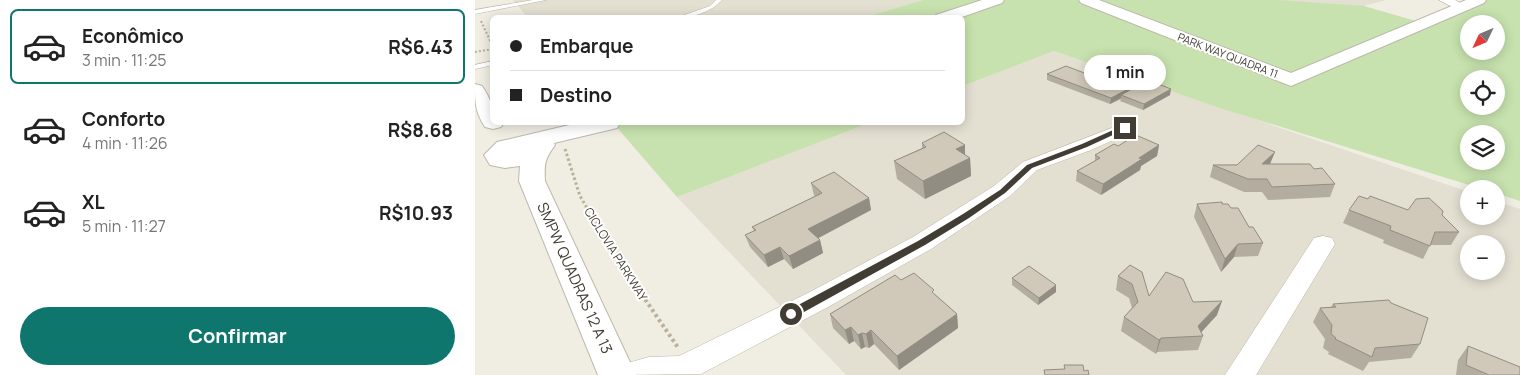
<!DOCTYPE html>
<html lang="pt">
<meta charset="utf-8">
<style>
:root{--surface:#fff;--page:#f6f6f6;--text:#222;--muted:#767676;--line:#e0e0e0;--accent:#0f766e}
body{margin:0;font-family:Manrope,sans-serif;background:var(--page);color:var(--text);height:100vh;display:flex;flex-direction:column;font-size:19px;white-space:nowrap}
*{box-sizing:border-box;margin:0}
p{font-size:16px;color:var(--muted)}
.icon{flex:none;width:28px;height:28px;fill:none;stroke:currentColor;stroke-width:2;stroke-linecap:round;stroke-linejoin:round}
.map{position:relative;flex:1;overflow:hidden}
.side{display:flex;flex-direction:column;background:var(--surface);width:475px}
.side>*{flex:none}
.hud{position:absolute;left:15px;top:15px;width:475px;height:110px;border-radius:8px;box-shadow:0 2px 12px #0003;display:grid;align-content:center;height:110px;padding:0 20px;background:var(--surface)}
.needle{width:32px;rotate:226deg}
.tools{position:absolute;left:985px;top:15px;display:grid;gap:10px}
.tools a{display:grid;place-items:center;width:45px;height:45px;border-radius:50%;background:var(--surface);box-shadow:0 2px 12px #0003;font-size:25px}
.end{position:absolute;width:22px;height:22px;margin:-11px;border:6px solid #413d34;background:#fff;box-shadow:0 0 0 2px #fff}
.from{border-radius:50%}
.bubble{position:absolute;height:35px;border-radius:18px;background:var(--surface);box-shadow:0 2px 12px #0003;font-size:16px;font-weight:700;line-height:35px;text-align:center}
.hud b{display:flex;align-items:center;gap:18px;height:48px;font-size:19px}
.hud b+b{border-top:1px solid var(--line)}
.hud i{width:12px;height:12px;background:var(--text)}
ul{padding:9px 0 0;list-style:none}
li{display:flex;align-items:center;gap:15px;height:75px;margin:0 10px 8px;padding:0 10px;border:2px solid transparent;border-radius:8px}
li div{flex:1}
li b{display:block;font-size:19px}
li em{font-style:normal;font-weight:700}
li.on{border-color:var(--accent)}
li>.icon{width:45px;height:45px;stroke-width:1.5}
.cta{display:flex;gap:10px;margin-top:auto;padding:10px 20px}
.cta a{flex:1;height:58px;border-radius:30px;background:var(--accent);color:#fff;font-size:20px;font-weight:700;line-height:58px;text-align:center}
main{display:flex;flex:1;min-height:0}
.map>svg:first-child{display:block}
.residential{fill:#e3dfd1;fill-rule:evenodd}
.green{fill:#c7e2ae;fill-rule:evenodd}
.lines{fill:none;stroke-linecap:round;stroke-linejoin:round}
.service-casing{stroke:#bdb8a9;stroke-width:1}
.minor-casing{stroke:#bdb8a9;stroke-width:1}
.tertiary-casing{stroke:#bdb8a9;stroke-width:2}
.path-far2{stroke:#bbb199;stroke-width:2;stroke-dasharray:2 2;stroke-linecap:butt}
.path-far1{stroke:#bbb199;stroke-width:3;stroke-dasharray:2.5 2.5;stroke-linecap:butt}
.path{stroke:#bbb199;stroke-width:4;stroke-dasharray:3 3;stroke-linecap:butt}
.service{fill:#fff;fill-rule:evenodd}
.minor{fill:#fff;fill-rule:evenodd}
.tertiary{fill:#fff;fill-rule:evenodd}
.wall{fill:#b3ad9f}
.shaded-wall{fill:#928d82}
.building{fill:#d0c9b9;stroke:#928d82}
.route{fill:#413d34}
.labels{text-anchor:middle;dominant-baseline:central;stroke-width:4;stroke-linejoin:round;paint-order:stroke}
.far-street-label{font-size:11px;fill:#413d34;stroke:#fff}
.street-label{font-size:12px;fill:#413d34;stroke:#fff}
.near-street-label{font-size:15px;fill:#413d34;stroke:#fff}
</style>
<main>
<section class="side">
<ul>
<li class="on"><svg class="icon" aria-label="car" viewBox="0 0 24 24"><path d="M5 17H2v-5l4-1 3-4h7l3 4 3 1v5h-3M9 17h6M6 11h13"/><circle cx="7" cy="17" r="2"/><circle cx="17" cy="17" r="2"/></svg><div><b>Econômico</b><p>3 min · 11:25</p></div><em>R$6.43</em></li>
<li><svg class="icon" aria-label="car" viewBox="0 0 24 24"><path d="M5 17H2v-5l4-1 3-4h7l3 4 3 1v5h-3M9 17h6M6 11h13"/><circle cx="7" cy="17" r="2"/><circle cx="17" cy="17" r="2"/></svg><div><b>Conforto</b><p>4 min · 11:26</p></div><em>R$8.68</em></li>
<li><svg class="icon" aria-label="car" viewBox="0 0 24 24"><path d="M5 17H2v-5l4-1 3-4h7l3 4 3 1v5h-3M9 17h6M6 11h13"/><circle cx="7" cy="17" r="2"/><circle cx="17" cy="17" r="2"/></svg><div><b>XL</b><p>5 min · 11:27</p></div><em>R$10.93</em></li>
</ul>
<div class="cta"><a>Confirmar</a></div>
</section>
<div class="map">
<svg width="1045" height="375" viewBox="0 0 1045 375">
<rect width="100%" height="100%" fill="#f0ede3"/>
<path class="residential" d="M38 0H448L387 18 52 17Z
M766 0H911L833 21Z
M579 51 994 192V216H1021V201L1045 209V375H371L202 197 394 123 488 122V86ZM994 244H1021V271H994Z"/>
<path class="green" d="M448 0H802L889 6 955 25 1007 0H1045V201L1021 193V189H1007L751 110 579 51 488 86V18H387ZM994 24H1021V51H994ZM994 79H1021V106H994ZM994 134H1021V161H994Z
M138 123H394L202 197Z"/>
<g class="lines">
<g class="service-casing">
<path id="service" d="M58 0H71L0 14V10Z
M241 0H247C236 12 217 18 201 18L235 6Z
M18 61V65L0 69V65Z"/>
</g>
<g class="minor-casing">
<path id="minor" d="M964 0H980L993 8 987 12Z
M650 123 656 124 659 128 656 132 616 150 562 170 535 196 456 249 353 307 226 374 138 375 142 366 174 357 204 356 333 293 438 237 519 186 548 162Z
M848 236 857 238 860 244 781 375H750L839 238Z"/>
</g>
<g class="tertiary-casing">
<path id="tertiary" d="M507 0H529L527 3 484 18H459L461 15Z
M604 0H624L816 73 991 0H1011L1009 3 816 86 606 3Z
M0 84 7 86C16 99 18 107 18 122H29L26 127 18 129 10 127C0 111 0 102 0 84Z
M107 122 145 123 142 128 79 143 80 145C70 159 69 163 70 181L161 375H123L44 181 45 166 30 168 15 165 9 155 22 142Z"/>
</g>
<path class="path-far2" d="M6 21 18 47
M0 52 18 49"/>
<path class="path-far1" d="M90 149 105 196 134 246"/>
<path class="path" d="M133 245 204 349"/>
<use href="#service" class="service"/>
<use href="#minor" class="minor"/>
<use href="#tertiary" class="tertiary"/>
</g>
<path class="wall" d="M572 74 625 79 657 87V89L695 95 668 110 645 101 646 99 635 104 572 80Z
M447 143 490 155 495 158 496 176 450 199 422 179 419 161 447 148Z
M684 145 682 156 666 166 665 170 626 195 601 181 602 171 620 161V155L643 146Z
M795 164 839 169 860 184 855 197 793 200 787 192H769L735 177 738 165Z
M336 183 394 198 396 210 343 238 345 240 348 253 318 269 309 259 293 267 275 247 270 235 279 231 277 227 340 196 339 195Z
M893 199 933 210 967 215 984 232 976 245H955L948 259 908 243 909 240 868 223 874 210Z
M722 204H747L756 208 774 227 788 243 783 256 759 257 746 272 719 217Z
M655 265 674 296 718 302 742 315 726 332 728 336 723 350 682 352 681 354 646 331 649 317 657 308 654 298 641 290 643 276Z
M537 278 581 292 563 305 537 285Z
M426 280 459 294 482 314 483 328 424 370 399 344 394 348 390 347 386 349 379 341 374 344 358 328 355 314Z
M858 304 945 344 936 358 894 362 888 371 853 354 854 352 848 348 850 339 838 322 845 308 856 307Z
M993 346 1045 375H981L983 360Z"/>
<path class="shaded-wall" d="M657 87 656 93 646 95V98L635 104 636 98Z
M696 89 695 95 668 110 669 104Z
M490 145V160L495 158 496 176 450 199 448 181 481 149Z
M684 145 682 156 666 166 665 170 626 195 628 184 664 158Z
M800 152 795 164H787Z
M394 198 396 210 336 242 333 229Z
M345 240 348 253 318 269 314 256Z
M763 244 759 257 746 272 750 259Z
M305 247 309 259 293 267 289 255Z
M581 285V292L563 305 564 298Z
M747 301 742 315 722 337 723 326Z
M482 314 483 328 424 370 422 356Z
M376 327 379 341 374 344 370 330Z
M396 330 399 344 394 348 391 334Z
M387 333 390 347 386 349 383 335Z
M686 338 682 352 681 354 684 340Z"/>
<path class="building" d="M591 66 625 79 630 77 657 87 636 98 572 74Z
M673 80 696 89 669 104 646 95Z
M469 132 490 145 481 149 495 158 448 181 419 161 451 147 447 143Z
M661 135 684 145 664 158 667 159 628 184 602 171 625 158 620 155 639 144 643 146Z
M783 145 800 152 787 164H835L839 169 847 168 860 184 797 187 792 179H773L738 165H762Z
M359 172 394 198 333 229 345 240 314 256 305 247 289 255 270 235 281 230 277 227 347 193 336 183Z
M884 196 893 199 895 196 933 210 941 199 954 198 968 211 967 215 984 232H960L955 246 915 230 916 226 874 210Z
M747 202V204H753L756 208H763L774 227H778L788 243 763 244 750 259 722 204Z
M655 265 667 272 674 296 691 272 708 279 718 302 747 301 723 326 728 336 686 338 684 340 649 317 663 302 657 284 643 276Z
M554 266 581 285 564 298 537 278Z
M439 273 459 290 457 292 482 314 422 356 396 330 391 334 387 333 383 335 376 327 370 330 355 314 420 275 426 280Z
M914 300 916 303 953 318 945 344 900 348 897 357 860 339 861 338 856 334 857 325 845 308 861 307 858 304Z
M993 346 1045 367V375H1014L991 365Z
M589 365H608L609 371 613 370 614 375H570L569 370 590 369Z"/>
<path class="route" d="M647 126 653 128 612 147 557 168 530 193 494 218 450 245 320 317H312L311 314 312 311 443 241 488 214 525 190 552 165 607 144Z"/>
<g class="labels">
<g class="far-street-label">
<text transform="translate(753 55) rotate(21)">PARK WAY QUADRA 11</text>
</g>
<g class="street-label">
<text transform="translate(141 254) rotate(58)">CICLOVIA PARKWAY</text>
</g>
<g class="near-street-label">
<text transform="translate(100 278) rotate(66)">SMPW QUADRAS 12 A 13</text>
</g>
</g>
</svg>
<div class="tools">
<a><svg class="needle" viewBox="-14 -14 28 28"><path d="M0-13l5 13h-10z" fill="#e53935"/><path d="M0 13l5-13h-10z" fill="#767676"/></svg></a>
<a><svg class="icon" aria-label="locate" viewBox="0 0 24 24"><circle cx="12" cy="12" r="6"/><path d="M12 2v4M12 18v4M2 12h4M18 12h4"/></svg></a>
<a><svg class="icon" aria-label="layers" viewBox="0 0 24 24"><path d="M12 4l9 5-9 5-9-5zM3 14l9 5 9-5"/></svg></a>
<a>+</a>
<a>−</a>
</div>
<i class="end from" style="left:316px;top:314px"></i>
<i class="end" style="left:650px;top:128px"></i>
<div class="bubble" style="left:609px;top:55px;width:82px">1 min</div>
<div class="hud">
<b><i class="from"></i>Embarque</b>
<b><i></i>Destino</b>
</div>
</div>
</main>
